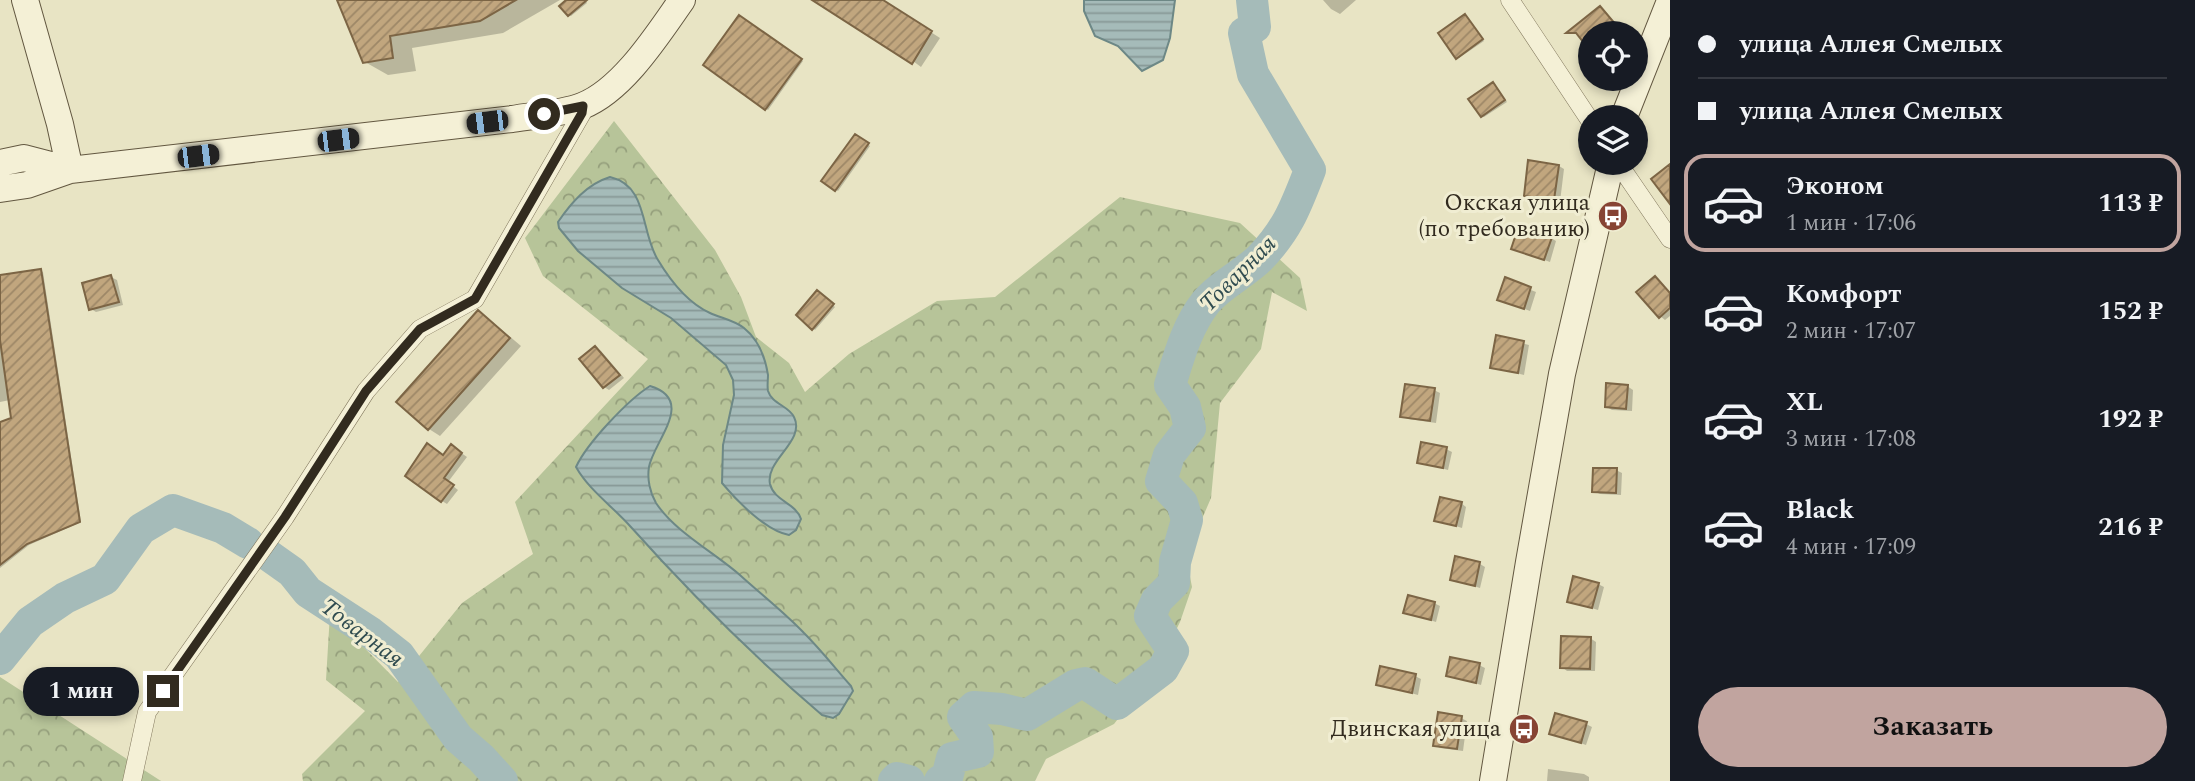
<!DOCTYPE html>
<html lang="ru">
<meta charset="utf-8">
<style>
:root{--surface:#171b24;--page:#20242c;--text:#f1f3f6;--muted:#9ea1a6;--line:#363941;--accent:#c1a49f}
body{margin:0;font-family:Spectral,serif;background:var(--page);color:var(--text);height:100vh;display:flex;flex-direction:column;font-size:26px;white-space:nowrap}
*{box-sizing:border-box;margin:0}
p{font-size:23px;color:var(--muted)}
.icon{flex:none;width:38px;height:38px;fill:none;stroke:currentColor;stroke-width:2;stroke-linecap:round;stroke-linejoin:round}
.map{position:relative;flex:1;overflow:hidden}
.details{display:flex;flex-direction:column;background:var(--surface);width:525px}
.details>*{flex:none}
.banner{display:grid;align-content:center;height:154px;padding:0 28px;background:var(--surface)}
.buttons{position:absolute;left:1578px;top:21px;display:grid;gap:14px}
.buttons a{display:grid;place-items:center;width:70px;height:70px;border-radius:50%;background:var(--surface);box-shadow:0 4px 10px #0003;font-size:35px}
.end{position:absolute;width:32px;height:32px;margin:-16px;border:9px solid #322b1f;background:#fff;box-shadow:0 0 0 4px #fff}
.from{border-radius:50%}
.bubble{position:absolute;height:49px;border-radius:24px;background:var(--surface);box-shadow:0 4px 10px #0003;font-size:23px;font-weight:700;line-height:49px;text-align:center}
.car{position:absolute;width:21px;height:42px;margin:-21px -10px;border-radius:9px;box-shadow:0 0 5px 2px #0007;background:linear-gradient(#222 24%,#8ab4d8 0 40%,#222 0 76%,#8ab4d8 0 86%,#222 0)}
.banner b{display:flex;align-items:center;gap:24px;height:66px;font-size:26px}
.banner b+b{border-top:2px solid var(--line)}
.banner i{width:18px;height:18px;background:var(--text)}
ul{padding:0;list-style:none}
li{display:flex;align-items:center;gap:21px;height:98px;margin:0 14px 10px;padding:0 14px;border:4px solid transparent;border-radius:21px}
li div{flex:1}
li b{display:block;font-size:26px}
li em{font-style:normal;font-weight:700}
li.on{border-color:var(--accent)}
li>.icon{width:63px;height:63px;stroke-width:1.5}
.button{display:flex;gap:14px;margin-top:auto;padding:14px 28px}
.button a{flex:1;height:80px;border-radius:42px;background:var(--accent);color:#111;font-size:28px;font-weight:700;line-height:80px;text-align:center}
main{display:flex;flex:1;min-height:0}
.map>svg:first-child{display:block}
.forest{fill:url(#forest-crowns)}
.water{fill:url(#water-rules);stroke:#6d8886;stroke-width:2}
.shadow{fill:#0003}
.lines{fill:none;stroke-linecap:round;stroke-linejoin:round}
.river{stroke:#a5bbb9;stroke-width:32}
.building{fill:url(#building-hatch);stroke:#7c6545;stroke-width:2}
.street-casing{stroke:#80765c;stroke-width:19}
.secondary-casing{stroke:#625740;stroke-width:28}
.street{stroke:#f4f0d6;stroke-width:18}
.secondary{stroke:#f4f0d6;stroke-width:26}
.route{stroke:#322b1f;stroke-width:9}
.labels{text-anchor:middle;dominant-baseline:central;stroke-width:6;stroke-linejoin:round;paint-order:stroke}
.poi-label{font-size:23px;fill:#322b1f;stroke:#f0edd2;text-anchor:end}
.water-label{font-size:24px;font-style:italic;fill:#304c50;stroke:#f0edd2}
</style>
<main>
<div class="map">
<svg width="1670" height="781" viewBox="0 0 1670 781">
<defs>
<pattern id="forest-crowns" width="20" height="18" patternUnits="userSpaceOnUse" patternTransform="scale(1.75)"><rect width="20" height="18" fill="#b7c499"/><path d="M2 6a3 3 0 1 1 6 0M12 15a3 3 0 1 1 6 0" fill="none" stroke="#959f7c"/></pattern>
<pattern id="water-rules" width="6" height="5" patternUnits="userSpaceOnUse" patternTransform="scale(1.75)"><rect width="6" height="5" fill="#a5bbb9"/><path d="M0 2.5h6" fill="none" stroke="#879896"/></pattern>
<pattern id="building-hatch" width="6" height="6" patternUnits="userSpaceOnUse" patternTransform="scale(1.75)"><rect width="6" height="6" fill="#c1a67e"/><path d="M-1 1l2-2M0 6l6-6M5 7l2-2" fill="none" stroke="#9d8767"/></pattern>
</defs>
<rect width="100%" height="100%" fill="#e8e4c4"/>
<path class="forest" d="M614 121 715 250 741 297 756 337 789 363 805 392 849 354 937 301 995 297 1120 197 1240 223 1300 278 1307 311 1272 292 1261 349 1220 403 1211 498 1186 556 1192 587 1180 622 1158 667 1114 724 1046 759 1035 781H303L302 774 365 711 326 680 330 613 398 682 462 603 533 554 515 502 648 359 543 276 525 238Z
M0 677 161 781H0Z"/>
<path class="water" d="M1084 0H1175L1170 38 1163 60 1142 71 1118 46 1095 36 1084 11Z
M610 177C649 186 640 232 658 260 670 280 688 303 710 313 721 318 734 320 744 328 759 340 765 356 768 375 768 380 767 386 768 391 772 404 789 406 794 417 806 441 765 460 770 484 774 501 796 503 801 519L796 530 789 535C766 531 737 501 722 483L723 445 734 395 733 380 726 365 671 318 622 288 578 251 559 228 558 222C571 203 587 184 610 177Z
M650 386C697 400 653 442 649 467 647 479 650 493 656 503 676 533 714 552 741 576 762 595 785 613 804 633 821 650 835 668 851 686L853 691 839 714 833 718 822 715C753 656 690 593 630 526 612 506 589 490 576 467 587 443 628 400 650 386Z"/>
<path class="shadow" d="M339 0H560L503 33 412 48 416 71 388 75 365 62Z
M569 0H585L587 3 571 16 569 15Z
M831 0H881L940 38 921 67Z
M1323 0H1356L1340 14 1331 9Z
M1600 8 1605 11 1621 30 1617 33H1591L1575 29Z
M740 17 803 61 768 110 705 65Z
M1467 17 1484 41 1459 58 1457 57Z
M1493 84 1507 102 1484 117 1482 116Z
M856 136 870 146 838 191 824 181Z
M1559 166 1564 169 1560 202 1531 198 1525 195Z
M1551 238 1556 241 1550 262 1519 251Z
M41 271 43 272 81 522 29 545 0 568V424L39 410 35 395 0 402V277Z
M111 277 117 280 123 305 96 312 91 309Z
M1655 278 1670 292V316L1665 320 1660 316Z
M1506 280 1536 292 1530 311 1499 299Z
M820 294 835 307 815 330 813 328Z
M478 313 490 320 521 346 440 436 429 429Z
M1498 337 1529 345 1524 375 1492 367Z
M596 348 601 351 624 378 609 390 604 387Z
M1627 386 1633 390 1632 411 1612 410 1607 407Z
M1434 390 1440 393 1436 423 1408 419 1402 416Z
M1446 449 1452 452 1448 470 1419 462Z
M457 450 467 457 448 482 458 490 447 504 442 501 443 457Z
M1616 470 1622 473 1621 495 1600 494 1594 491Z
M1461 503 1466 507 1462 528 1436 520Z
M1480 564 1485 567 1480 588 1452 579Z
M1598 584 1604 587 1598 610 1569 601Z
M1434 603 1440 606 1436 622 1405 612Z
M1590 638 1596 642 1595 671H1567L1562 667Z
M1479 665 1485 668 1481 685 1448 675Z
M1415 676 1421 679 1418 695 1378 684Z
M1461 718 1467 721 1463 751 1440 748 1435 745Z
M1586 724 1592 727 1586 745 1551 733Z
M1548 769 1584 774 1589 777V781H1547Z"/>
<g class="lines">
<path class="river" d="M268 555 292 572 308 592 371 633 399 655 458 738 481 758 502 781
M0 659 30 622 65 598 105 579 141 529 173 510 223 528 248 543
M894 781 897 778 909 781
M940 781 947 778 952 758 978 752 977 737 963 717 974 707 1002 709 1027 715 1076 685 1085 683 1117 704 1163 669 1173 651 1150 616 1157 600 1174 583 1175 562 1187 520 1182 503 1161 481 1169 455 1190 428 1185 407 1170 385C1179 356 1187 326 1206 302 1221 284 1244 274 1260 258 1288 229 1296 206 1310 170L1253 74 1244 33 1255 27 1252 0"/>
</g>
<path class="building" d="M337 0H516L480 21 390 36 393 58 363 63Z
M566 0H587L568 16 559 6Z
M812 0H883L932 31 912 64Z
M1600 6 1617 26 1608 33H1591V52L1576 33H1566Z
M1465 14 1483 39 1456 59 1438 33Z
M739 15 802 59 765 110 703 65Z
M1493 82 1505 100 1481 117 1468 99Z
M855 134 869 143 835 191 821 181Z
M1528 160 1559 165 1554 200 1524 196Z
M1670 164V204L1651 179Z
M1519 225 1552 237 1544 260 1511 249Z
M41 269 80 522 27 544 0 565V422L11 418 0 340V275Z
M111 275 119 302 89 310 82 283Z
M1655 276 1670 293V308L1659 318 1636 292Z
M1505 277 1531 287 1524 309 1497 300Z
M817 290 834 304 812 330 796 315Z
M478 310 510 338 428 430 396 402Z
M1496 335 1524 341 1518 373 1490 368Z
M595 346 620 375 603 388 579 359Z
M1606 383 1628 385 1626 409 1605 407Z
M1405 384 1435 388 1430 421 1400 417Z
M1421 442 1447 447 1443 468 1417 463Z
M427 443 443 455 451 444 462 453 444 478 454 485 441 502 405 476Z
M1593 468H1617L1616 493 1592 492Z
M1440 497 1462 502 1456 526 1434 521Z
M1455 556 1480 562 1475 586 1450 580Z
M1573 576 1599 583 1592 608 1567 602Z
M1408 595 1435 602 1431 620 1403 613Z
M1561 636 1591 637 1590 669 1560 668Z
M1450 657 1480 663 1476 683 1446 676Z
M1380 666 1416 674 1412 693 1376 685Z
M1438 712 1462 716 1457 749 1433 746Z
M1555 713 1587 722 1581 743 1549 734Z"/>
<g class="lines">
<g class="street-casing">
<path id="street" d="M1510 0 1591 122
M1618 163 1670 239
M132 781 147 712 285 517 366 391 420 329 475 299 582 113 583 106"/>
</g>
<g class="secondary-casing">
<path id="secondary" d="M25 0 60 124 70 170
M1624 117 1670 1
M0 163 24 158 70 170
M0 189 27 185 70 170 512 119C534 115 561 114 582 106 623 90 658 34 682 0
M1493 781 1529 562 1562 374 1611 163"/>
</g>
<use href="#street" class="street"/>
<use href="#secondary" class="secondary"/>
</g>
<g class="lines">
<path class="route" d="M163 691 285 517 366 391 420 329 475 299 582 113 583 106 544 114"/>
</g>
<defs>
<g id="bus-disc" transform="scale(1.575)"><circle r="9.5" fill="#874334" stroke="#f0edd2"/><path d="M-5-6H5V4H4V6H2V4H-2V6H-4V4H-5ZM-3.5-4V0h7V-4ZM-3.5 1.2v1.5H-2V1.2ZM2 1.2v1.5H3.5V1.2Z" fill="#fff"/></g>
</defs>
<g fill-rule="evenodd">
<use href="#bus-disc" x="1613" y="216"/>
<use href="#bus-disc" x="1524" y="729"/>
</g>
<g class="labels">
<g class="poi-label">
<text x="1590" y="203">Окская улица<tspan x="1590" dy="26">(по требованию)</tspan></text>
<text x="1501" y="729">Двинская улица</text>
</g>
<g class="water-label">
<text transform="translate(1238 274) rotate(-45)">Товарная</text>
<text transform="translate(362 633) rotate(37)">Товарная</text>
</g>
</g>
</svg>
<div class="buttons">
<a><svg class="icon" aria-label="locate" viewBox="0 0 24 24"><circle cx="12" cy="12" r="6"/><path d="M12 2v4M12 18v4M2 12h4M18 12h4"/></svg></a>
<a><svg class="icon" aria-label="layers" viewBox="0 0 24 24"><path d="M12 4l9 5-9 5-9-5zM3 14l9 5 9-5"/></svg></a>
</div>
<i class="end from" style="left:544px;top:114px"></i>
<i class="end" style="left:163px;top:691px"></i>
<div class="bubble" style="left:23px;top:667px;width:116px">1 мин</div>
<i class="car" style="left:487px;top:122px;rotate:263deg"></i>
<i class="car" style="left:338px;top:140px;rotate:83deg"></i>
<i class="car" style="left:198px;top:156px;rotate:83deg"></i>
</div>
<section class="details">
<div class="banner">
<b><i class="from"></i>улица Аллея Смелых</b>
<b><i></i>улица Аллея Смелых</b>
</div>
<ul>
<li class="on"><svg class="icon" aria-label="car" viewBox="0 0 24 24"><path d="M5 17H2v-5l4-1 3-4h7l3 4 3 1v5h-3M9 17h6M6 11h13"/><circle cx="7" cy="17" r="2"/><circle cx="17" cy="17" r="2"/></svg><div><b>Эконом</b><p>1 мин · 17:06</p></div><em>113 ₽</em></li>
<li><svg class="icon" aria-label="car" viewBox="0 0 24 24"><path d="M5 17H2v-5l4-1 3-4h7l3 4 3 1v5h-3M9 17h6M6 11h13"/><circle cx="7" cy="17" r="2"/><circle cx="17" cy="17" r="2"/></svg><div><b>Комфорт</b><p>2 мин · 17:07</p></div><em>152 ₽</em></li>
<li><svg class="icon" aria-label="car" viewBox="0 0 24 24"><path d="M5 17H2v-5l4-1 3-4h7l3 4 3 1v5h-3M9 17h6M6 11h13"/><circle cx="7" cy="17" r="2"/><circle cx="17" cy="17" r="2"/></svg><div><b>XL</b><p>3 мин · 17:08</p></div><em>192 ₽</em></li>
<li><svg class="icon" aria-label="car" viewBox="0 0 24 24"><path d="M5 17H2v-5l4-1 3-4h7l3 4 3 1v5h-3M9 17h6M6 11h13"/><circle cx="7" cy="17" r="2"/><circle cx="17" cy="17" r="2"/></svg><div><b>Black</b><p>4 мин · 17:09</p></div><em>216 ₽</em></li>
</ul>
<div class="button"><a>Заказать</a></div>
</section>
</main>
